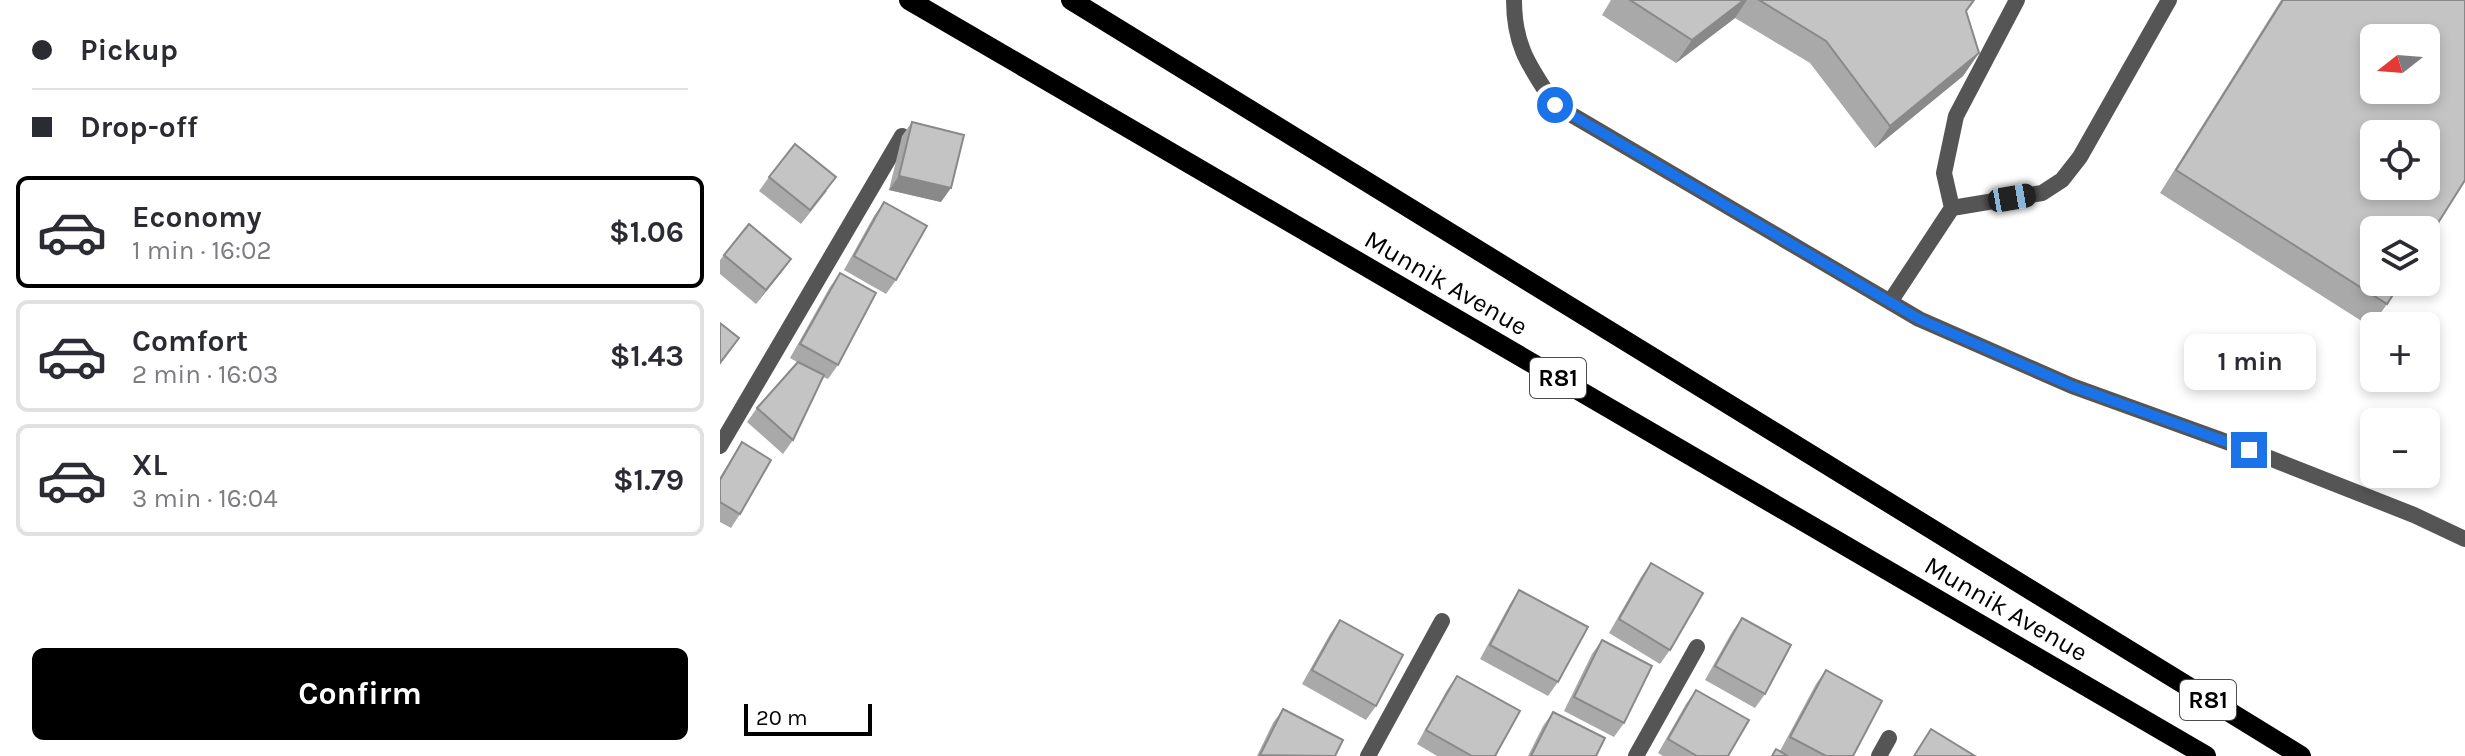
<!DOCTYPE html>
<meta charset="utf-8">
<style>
:root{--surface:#fff;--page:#f7f7f7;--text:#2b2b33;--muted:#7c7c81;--line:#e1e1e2;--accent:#000}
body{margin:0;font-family:Karla,sans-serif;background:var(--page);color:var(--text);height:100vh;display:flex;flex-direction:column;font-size:30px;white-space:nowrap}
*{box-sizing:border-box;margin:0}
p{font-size:26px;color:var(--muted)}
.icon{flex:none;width:44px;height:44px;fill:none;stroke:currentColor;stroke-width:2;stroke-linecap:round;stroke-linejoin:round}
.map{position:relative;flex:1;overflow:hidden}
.side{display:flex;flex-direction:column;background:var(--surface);width:720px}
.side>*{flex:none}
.banner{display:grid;align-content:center;height:176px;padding:0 32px;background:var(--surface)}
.needle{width:52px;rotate:253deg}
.buttons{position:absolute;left:1640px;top:24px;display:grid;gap:16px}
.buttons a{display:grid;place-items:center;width:80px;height:80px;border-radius:12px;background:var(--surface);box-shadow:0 4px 12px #0003;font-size:40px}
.scale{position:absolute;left:24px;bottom:20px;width:128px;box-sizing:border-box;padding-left:8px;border:4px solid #000;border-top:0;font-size:22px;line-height:28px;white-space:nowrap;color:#000;-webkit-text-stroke:6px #fff;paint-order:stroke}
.end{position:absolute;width:36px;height:36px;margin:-18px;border:10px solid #1a73e8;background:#fff;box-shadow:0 0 0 4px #fff}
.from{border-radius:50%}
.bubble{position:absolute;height:56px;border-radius:12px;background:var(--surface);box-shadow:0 4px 12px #0003;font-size:26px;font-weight:700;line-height:56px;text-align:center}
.car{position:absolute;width:24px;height:48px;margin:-24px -12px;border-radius:10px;box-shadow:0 0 6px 2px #0007;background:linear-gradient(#222 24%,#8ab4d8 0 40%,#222 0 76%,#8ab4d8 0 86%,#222 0)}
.banner b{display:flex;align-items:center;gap:28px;height:76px;font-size:30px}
.banner b+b{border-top:2px solid var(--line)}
.banner i{width:20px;height:20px;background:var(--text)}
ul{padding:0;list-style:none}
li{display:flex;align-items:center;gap:24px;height:112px;margin:0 16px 12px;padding:0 16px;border:4px solid var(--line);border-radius:12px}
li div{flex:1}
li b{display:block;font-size:30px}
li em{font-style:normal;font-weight:700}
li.selected{border-color:var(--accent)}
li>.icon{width:72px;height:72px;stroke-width:1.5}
.cta{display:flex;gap:16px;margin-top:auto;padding:16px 32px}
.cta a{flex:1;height:92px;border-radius:12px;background:var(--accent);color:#fff;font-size:32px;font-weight:700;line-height:92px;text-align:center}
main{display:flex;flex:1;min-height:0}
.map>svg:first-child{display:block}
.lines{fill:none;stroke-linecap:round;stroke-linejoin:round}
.service{stroke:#555;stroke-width:16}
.minor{stroke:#555;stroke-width:16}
.primary{stroke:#000;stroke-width:20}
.wall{fill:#a9a9a9}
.shaded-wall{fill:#898989}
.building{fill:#c4c4c4;stroke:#898989;stroke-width:2;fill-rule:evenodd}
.route{stroke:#1a73e8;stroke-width:10}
.labels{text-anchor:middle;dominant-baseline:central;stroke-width:7;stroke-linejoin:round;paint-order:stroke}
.shield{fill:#fff;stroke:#4c4c4c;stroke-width:2}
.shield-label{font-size:24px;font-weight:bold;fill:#000}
.street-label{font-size:26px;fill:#000;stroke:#fff}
</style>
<main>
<section class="side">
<div class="banner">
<b><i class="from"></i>Pickup</b>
<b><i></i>Drop-off</b>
</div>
<ul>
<li class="selected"><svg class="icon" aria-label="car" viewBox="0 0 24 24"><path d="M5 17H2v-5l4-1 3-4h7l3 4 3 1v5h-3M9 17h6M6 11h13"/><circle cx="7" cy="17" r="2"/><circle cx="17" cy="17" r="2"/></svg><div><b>Economy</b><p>1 min · 16:02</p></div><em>$1.06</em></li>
<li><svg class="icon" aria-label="car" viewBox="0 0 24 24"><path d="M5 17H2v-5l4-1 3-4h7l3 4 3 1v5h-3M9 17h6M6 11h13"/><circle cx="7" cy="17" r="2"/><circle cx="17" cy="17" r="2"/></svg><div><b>Comfort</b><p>2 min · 16:03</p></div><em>$1.43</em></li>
<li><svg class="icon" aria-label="car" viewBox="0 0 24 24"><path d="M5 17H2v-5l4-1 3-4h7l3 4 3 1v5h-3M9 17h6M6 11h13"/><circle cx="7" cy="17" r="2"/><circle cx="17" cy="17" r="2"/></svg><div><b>XL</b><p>3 min · 16:04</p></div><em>$1.79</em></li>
</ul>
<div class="cta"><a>Confirm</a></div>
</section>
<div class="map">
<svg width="1745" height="756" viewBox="0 0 1745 756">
<rect width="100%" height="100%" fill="#fff"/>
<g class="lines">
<path class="service" d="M794 0C794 47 810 67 835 105L1199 319 1352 386 1529 450 1694 515 1745 539
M1232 208 1322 193 1342 180 1360 157 1449 0
M1170 302 1232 208 1224 173 1236 116 1297 0"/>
<path class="minor" d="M0 446 182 136
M648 756 722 621
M916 756 977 647
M1159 756 1169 738"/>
<path class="primary" d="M189 0 1486 756
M351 0 1581 756"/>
</g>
<path class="wall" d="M891 0H1254L1246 11 1259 53 1243 76 1155 148 1090 63 1015 18 956 63 882 15Z
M1561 0H1745L1667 304 1651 327 1440 193Z
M192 122 221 202 169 190 182 136Z
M49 177 107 191 81 224 39 191Z
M164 202 176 280 166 294 124 270 154 216Z
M29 224 71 259 36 304 0 274V260Z
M120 273 118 365 108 379 103 377 73 440 63 454 27 422 37 408 77 362 70 358 110 287Z
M22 442 20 514 11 528 0 522V477Z
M931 563 950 650 940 664 889 633 921 577Z
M799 590 838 682 828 696 760 659 790 604Z
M1022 618 1045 694 1035 708 985 680 1012 632Z
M620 620 656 706 646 720 582 684 610 634Z
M882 640 904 723 894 737 844 711 872 654Z
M1106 670 1133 756H1070L1060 751 1096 684Z
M737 676 775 756H717L697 744 727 690Z
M976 690 1008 756H943L938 753 966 704Z
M563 709 615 756H537L553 723Z
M833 712 876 756H808L823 726Z"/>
<path class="shaded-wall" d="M1024 0H1027L1015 18 956 63 972 40Z
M1259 53 1243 76 1155 148 1170 126Z
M179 176 231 188 221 202 169 190Z
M71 259 61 273 36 304 46 290Z"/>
<path class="building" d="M910 0H1024L972 40Z
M1039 0H1254L1246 11 1259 53 1170 126 1106 41Z
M1563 0H1745V180L1706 242V230H1654V282H1681L1667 304 1456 170ZM1654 38H1706V90H1654ZM1654 134H1706V186H1654Z
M192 122 244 135 231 188 179 176Z
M75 144 116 177 90 210 49 177Z
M164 202 207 226 176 280 134 256Z
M29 224 71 259 46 290 4 255Z
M120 273 156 293 118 365 80 344Z
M0 323 19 338 0 363Z
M78 362 104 375 73 440 37 408Z
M22 442 51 460 20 514 0 502V480Z
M931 563 983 593 950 650 899 619Z
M799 590 868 627 838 682 770 645Z
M1022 618 1071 645 1045 694 995 666Z
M620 620 683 655 656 706 592 670Z
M882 640 932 666 904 723 854 697Z
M1106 670 1162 701 1133 756H1106L1070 737Z
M737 676 800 711 775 756H752L706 730Z
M976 690 1029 720 1008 756H977L948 739Z
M563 709 623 740 615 756 540 755Z
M833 712 885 738 876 756H811Z
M1211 729 1255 756H1194Z
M1056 749 1068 756H1052Z"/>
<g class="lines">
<path class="route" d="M835 105 1199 319 1352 386 1529 450"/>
</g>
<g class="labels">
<g class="shield">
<rect x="810" y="358" width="56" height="40" rx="6"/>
<rect x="1460" y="680" width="56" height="40" rx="6"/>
</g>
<g class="shield-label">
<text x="838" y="378">R81</text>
<text x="1488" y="700">R81</text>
</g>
<g class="street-label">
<text transform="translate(726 283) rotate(30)">Munnik Avenue</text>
<text transform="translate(1286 609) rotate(30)">Munnik Avenue</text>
</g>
</g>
</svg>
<div class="buttons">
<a><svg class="needle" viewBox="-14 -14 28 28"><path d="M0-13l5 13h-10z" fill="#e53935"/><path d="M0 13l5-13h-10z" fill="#7c7c81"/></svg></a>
<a><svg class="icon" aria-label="locate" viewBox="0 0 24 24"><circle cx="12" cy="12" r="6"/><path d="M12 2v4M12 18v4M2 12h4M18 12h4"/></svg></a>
<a><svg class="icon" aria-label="layers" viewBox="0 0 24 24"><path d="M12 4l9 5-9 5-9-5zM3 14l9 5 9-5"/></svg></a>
<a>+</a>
<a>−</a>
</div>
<div class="scale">20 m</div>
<i class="end from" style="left:835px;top:105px"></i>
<i class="end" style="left:1529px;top:450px"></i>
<div class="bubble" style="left:1464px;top:334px;width:132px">1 min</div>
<i class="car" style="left:1292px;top:198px;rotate:80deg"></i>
</div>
</main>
